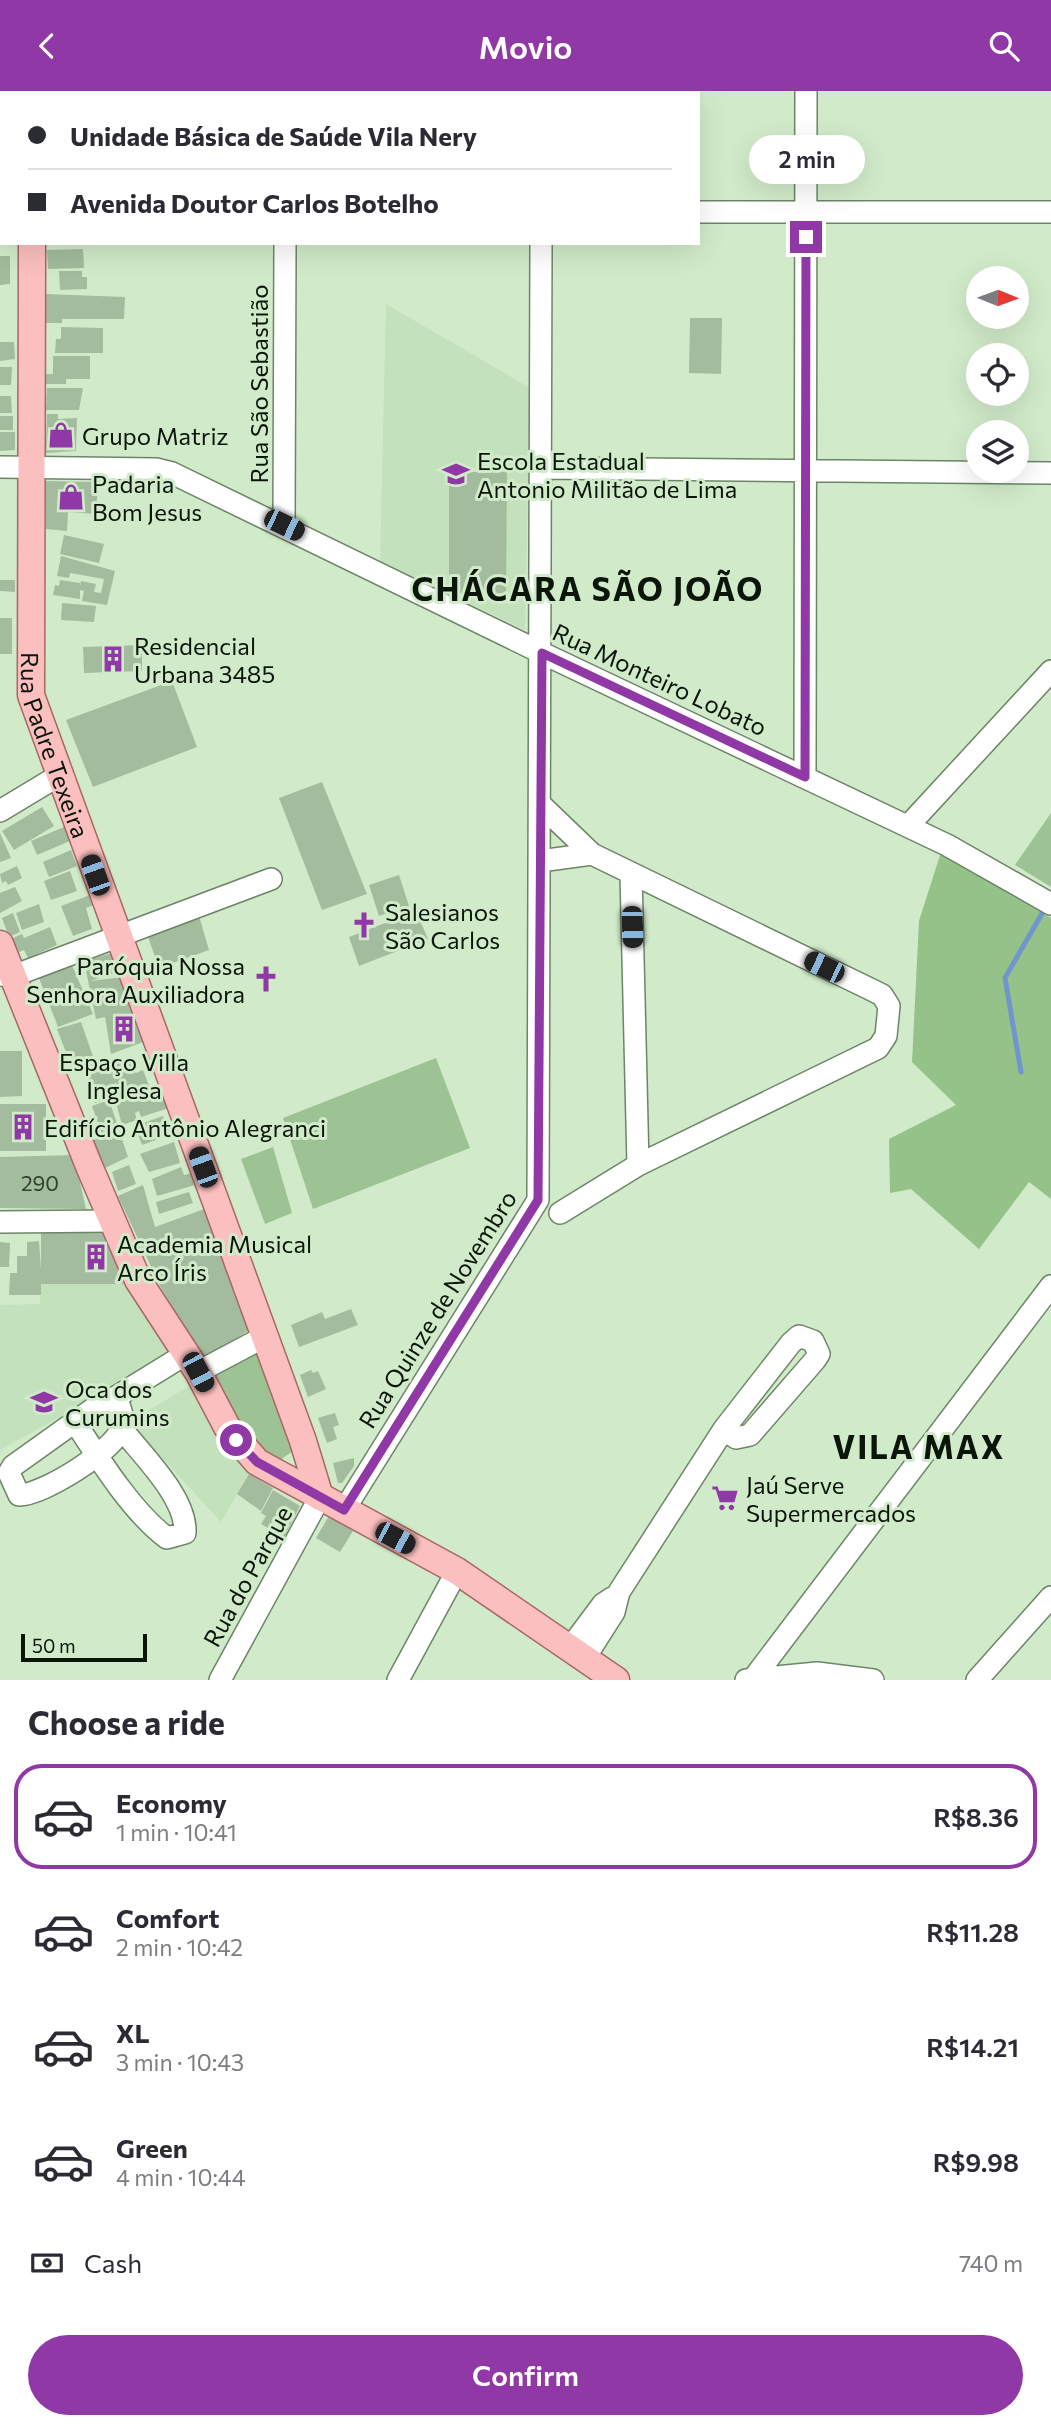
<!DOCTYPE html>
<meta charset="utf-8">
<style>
:root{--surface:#fff;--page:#f2f2f3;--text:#2b2b33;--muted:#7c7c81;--line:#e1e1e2;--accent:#9038a5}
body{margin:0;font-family:Commissioner,sans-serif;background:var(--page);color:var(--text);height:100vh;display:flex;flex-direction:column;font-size:26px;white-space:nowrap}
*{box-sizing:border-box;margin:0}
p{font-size:23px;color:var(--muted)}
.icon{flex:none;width:38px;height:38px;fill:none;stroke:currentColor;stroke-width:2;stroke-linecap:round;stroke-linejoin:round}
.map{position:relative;height:1589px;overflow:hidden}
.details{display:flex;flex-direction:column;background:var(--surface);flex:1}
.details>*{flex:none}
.banner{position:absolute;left:0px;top:0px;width:700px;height:154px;box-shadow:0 7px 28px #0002;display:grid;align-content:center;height:154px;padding:0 28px;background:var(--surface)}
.needle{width:46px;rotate:91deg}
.buttons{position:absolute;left:966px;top:175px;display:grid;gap:14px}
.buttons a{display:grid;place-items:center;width:63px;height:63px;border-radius:50%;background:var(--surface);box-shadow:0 7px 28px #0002;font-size:35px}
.scale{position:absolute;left:21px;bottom:18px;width:126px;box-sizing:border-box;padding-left:7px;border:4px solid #0c150a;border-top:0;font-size:19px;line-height:24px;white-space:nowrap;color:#0c150a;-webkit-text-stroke:5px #d1ebca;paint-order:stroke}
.end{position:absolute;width:32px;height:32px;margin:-16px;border:9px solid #9038a5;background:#fff;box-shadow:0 0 0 4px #fff}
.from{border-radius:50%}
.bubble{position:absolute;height:49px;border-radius:24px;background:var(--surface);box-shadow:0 7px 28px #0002;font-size:23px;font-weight:600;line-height:49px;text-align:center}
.car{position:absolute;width:21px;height:42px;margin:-21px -10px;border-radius:9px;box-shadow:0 0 5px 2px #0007;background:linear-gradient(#222 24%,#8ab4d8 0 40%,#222 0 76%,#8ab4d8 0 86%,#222 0)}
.banner b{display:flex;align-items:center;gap:24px;height:66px;font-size:26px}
.banner b+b{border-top:2px solid var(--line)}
.banner i{width:18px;height:18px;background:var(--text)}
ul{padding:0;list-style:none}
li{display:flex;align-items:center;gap:21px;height:105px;margin:0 14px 10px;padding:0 14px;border:4px solid transparent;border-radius:28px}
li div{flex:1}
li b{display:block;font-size:26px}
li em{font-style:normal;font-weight:600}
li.current{border-color:var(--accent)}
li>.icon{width:63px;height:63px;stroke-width:1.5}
h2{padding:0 28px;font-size:32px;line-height:84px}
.pay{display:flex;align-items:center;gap:18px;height:77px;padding:0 28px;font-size:26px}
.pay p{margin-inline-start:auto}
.primary-button{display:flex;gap:14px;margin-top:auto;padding:14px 28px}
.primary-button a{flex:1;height:80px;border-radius:42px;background:var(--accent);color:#fff;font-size:28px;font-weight:600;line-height:80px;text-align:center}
header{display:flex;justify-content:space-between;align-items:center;height:91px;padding:0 28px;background:var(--accent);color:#fff;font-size:32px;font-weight:600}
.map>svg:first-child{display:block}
.built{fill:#c3e1bb}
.green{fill:#9dc294}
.forest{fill:#94c289}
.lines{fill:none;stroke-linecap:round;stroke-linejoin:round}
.stream{stroke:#7195cd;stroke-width:5}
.building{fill:#a3bc9d}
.minor-casing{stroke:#6d8567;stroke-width:24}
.major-casing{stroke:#a76864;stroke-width:29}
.minor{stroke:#fff;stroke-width:21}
.major{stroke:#fcbfbf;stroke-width:26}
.route{stroke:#9038a5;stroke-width:9}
.labels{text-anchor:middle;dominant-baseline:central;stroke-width:6;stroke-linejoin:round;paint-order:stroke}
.number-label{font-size:21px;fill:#323f2f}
.street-label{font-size:24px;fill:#0c150a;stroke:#d1ebca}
.poi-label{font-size:24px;fill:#0c150a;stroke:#d1ebca;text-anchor:start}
.district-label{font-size:32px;font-weight:bold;letter-spacing:2px;fill:#0c150a;stroke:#d1ebca}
</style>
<header><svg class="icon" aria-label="back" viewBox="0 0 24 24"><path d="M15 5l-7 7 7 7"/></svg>Movio<svg class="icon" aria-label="search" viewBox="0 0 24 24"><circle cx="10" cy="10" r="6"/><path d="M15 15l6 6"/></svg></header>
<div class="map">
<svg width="1051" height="1589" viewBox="0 0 1051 1589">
<rect width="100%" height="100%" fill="#d1ebca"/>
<path class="built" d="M386 213 530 297 525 539 380 470Z
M41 1193H126L175 1263 0 1359V1214L40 1213Z
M194 1292 254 1373 221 1431 129 1331Z"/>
<path class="green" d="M1051 722V796L1015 774Z
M436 967 470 1057 313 1118 283 1027Z
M273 1056 292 1122 265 1133 241 1068Z
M256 1260 264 1264 293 1360 280 1369H261L204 1284Z"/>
<path class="forest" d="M941 761 1051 827V1108L1029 1091 979 1158 911 1098 890 1102 889 1048 956 1014 912 971 919 830Z"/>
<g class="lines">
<path class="stream" d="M1021 981 1005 887 1044 819"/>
</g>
<path class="building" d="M83 158 84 177 48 178 47 159Z
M0 165H10V193L0 194Z
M59 180H82V186H87V198L60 199Z
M44 203 125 206 124 228H62V232H44Z
M690 227H722L721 283 689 282Z
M61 236 103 237V262H55L56 248H61Z
M0 251H14L15 268 0 270Z
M53 265H90V288H66V293H44V283H53Z
M0 276H12L11 294H0Z
M47 297H83L79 319H46Z
M0 305H11L12 322H0Z
M47 323H58V328L77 327 76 360 46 362Z
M0 325H13V339H0Z
M0 341H15V359L0 360Z
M449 381H507L506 502H449Z
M46 390 98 391 96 423 68 421 67 440 46 438Z
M64 444 104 453 99 472 60 463Z
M61 465 115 480 107 514 82 510 84 500 79 499 81 490 96 493 94 501 101 502 104 488 70 482 69 487 57 485Z
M0 489H15V501L0 500Z
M60 489 80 492V508L53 504 55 494 59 495Z
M62 512 96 515 94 531 61 529Z
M0 527H12V563H0Z
M142 554V580L84 582 83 556Z
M172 590 197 656 93 696 66 629Z
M322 691 367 803 322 819 279 707Z
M42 716 54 735 14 759 2 740Z
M64 736 70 750 37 764 31 750Z
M0 742 11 767 0 771Z
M71 759 77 775 49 786 43 771Z
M17 775 22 787 8 794 6 790 2 792 0 783Z
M70 780 77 800 51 809 44 790Z
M399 784 409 815 379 825 369 794Z
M15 796 22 810 0 822V802Z
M90 804 94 814 86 817 92 838 73 845 61 815Z
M39 813 44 831 22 839 16 822Z
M416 820 428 848 359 875 349 846Z
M13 822 20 841 9 846 2 827Z
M199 825 209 859 159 877 148 846Z
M50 836 57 854 28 867 24 859 19 861 13 847 22 843 24 847Z
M112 862 118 881 90 890 123 886 146 950 111 963 105 926 96 928 84 870Z
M72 874 93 923 58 936 39 887Z
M81 931 96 974 74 982 57 938Z
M0 960H22V1005L0 1006Z
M130 967 136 982 143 979 150 997 123 1009 116 992 108 996 112 1005 95 1012 87 985Z
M153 1000 156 1008 165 1006 169 1017 141 1026 139 1020 135 1022 137 1029 122 1034 116 1012Z
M109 1009 119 1038 102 1043 92 1015Z
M0 1013H46V1060H0Z
M163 1025 170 1044 142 1054 135 1035Z
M120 1042 128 1066 105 1077 93 1049Z
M174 1051 180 1072 149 1081 140 1063Z
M74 1064 86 1118 0 1117V1066Z
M129 1074 136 1093 118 1100 112 1081Z
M181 1076 184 1084 192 1082 195 1094 157 1105 152 1088Z
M143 1094 155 1136 207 1117 245 1215 240 1217 249 1239 205 1269 161 1197 118 1105Z
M189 1101 193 1112 159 1123 156 1111Z
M41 1139H102L126 1193H41V1204H9L10 1182H17V1165H27V1151L39 1150 41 1179Z
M0 1151 10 1152 9 1176H0Z
M351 1218 358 1234 299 1256 291 1234 322 1221 325 1228Z
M311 1279 313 1282 318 1280 326 1298 308 1306 300 1284Z
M335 1322 339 1334 333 1336 337 1348 327 1352 318 1327Z
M354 1367V1375L342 1392H338L333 1372Z
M249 1383 273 1397 261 1420 237 1403Z
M273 1399 300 1415 284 1446 261 1433 266 1425 261 1422Z
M330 1423 353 1440 340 1461 316 1447Z"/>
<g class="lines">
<g class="minor-casing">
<path id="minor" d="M541 0V2
M0 120H2
M698 121H1051
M0 376 156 378 172 382 542 562 947 754 1051 813
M540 377 1051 382
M284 434 285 152
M805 686 806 0
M540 713 592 763 872 899 882 904 889 915 886 945 878 957 638 1074 560 1122
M0 720 58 685
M908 735 1051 580
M540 770 592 763
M631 783 638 1074
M0 884 13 885 271 788
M0 1131 114 1130
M198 1281 264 1246
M116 1306 97 1315 13 1375 9 1382 19 1404C43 1404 113 1360 121 1338 125 1327 120 1316 116 1306L186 1263
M75 1331C99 1368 132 1421 167 1447L185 1442C187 1407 143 1365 121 1337
M344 1419 538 1109 541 152
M570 1557 603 1513 612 1507
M584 1568 614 1521 619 1501 724 1338 791 1252 799 1245 813 1250 819 1263 815 1269 750 1344 736 1347 724 1338
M753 1588 1051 1195
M220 1589 320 1406
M398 1589 457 1480
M746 1589 817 1582 873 1589
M977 1589 1051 1506"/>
</g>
<g class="major-casing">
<g id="major">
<path d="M31 0 32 2"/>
<path id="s1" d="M32 152 31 604 303 1350 320 1406"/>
<path d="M0 853 89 1075 138 1189 198 1281 227 1336 257 1371 457 1480 616 1589"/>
</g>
</g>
<use href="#minor" class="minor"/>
<use href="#major" class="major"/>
</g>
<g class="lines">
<path class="route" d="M236 1349 257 1371 344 1419 538 1109 542 562 805 686 806 146"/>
</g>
<defs>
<g id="shop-bare" transform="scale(2.1)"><path d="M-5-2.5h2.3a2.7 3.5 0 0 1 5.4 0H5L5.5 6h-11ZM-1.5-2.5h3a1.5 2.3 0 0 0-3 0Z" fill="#9038a5" stroke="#d1ebca" stroke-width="2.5" paint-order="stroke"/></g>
<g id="school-bare" transform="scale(2.1)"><path d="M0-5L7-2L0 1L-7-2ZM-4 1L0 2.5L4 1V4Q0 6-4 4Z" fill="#9038a5" stroke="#d1ebca" stroke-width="2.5" paint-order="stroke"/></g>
<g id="building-bare" transform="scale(2.1)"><path d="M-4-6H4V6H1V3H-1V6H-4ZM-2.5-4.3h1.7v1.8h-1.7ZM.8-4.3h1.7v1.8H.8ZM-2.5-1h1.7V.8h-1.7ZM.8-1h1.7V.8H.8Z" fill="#9038a5" stroke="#d1ebca" stroke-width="2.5" paint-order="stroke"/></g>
<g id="church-bare" transform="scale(2.1)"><path d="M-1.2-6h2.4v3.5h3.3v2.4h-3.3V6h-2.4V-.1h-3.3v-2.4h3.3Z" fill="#9038a5" stroke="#d1ebca" stroke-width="2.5" paint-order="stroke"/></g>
<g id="supermarket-bare" transform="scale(2.1)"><path d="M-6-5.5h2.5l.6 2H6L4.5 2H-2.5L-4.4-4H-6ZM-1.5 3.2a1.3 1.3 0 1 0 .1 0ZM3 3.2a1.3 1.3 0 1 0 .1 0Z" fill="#9038a5" stroke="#d1ebca" stroke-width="2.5" paint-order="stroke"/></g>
</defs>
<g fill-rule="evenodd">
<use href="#shop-bare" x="61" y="344"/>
<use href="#school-bare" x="456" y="383"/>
<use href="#shop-bare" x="71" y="406"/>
<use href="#building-bare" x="113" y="568"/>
<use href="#church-bare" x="364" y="834"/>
<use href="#church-bare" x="266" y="888"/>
<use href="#building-bare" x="124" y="938"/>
<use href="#building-bare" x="23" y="1036"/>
<use href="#building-bare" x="96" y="1166"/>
<use href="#school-bare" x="44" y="1311"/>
<use href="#supermarket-bare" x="725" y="1407"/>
</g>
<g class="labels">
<g class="number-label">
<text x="40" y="1091">290</text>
</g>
<g class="street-label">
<text transform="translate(258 293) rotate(-90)">Rua São Sebastião</text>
<text transform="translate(660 588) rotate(25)">Rua Monteiro Lobato</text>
<text stroke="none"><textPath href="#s1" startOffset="506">Rua Padre Texeira</textPath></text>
<text transform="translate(437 1218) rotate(-58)">Rua Quinze de Novembro</text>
<text transform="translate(247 1485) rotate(-61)">Rua do Parque</text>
</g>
<g class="poi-label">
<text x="82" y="344">Grupo Matriz</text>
<text x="477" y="369">Escola Estadual<tspan x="477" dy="28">Antonio Militão de Lima</tspan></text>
<text x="92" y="392">Padaria<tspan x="92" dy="28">Bom Jesus</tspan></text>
<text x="134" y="554">Residencial<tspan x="134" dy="28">Urbana 3485</tspan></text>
<text x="385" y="820">Salesianos<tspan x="385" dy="28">São Carlos</tspan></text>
<text x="245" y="874" text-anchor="end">Paróquia Nossa<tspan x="245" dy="28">Senhora Auxiliadora</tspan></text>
<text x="124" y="970" text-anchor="middle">Espaço Villa<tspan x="124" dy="28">Inglesa</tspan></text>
<text x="44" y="1036">Edifício Antônio Alegranci</text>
<text x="117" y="1152">Academia Musical<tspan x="117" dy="28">Arco Íris</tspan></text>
<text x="65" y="1297">Oca dos<tspan x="65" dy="28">Curumins</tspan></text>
<text x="746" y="1393">Jaú Serve<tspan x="746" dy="28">Supermercados</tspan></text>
</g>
<g class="district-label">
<text x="588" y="497">CHÁCARA SÃO JOÃO</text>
<text x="919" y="1355">VILA MAX</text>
</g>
</g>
</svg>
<div class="buttons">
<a><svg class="needle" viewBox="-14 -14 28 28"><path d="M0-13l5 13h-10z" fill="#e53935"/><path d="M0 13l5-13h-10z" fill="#7c7c81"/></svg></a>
<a><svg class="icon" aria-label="locate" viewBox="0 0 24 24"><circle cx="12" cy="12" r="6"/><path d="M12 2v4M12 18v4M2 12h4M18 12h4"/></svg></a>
<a><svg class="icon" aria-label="layers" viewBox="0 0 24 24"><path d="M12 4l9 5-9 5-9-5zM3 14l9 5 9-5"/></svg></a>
</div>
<div class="scale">50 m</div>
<i class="end from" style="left:236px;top:1349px"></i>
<i class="end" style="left:806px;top:146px"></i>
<div class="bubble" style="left:749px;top:44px;width:116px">2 min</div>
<i class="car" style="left:284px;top:434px;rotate:116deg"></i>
<i class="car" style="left:95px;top:784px;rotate:340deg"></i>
<i class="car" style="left:632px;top:836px;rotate:178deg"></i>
<i class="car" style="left:824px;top:876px;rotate:296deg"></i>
<i class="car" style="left:203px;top:1076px;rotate:340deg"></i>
<i class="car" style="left:198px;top:1281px;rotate:152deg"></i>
<i class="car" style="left:395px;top:1447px;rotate:118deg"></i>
<div class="banner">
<b><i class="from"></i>Unidade Básica de Saúde Vila Nery</b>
<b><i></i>Avenida Doutor Carlos Botelho</b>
</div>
</div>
<section class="details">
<h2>Choose a ride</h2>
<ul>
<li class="current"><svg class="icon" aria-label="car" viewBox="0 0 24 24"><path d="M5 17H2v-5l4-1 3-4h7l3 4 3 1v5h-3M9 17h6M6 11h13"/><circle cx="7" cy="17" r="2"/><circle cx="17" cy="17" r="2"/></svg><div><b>Economy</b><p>1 min · 10:41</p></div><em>R$8.36</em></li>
<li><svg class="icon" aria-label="car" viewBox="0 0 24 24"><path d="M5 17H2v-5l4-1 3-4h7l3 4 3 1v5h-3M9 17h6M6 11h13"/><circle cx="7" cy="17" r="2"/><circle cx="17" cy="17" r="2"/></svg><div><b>Comfort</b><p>2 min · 10:42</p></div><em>R$11.28</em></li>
<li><svg class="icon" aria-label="car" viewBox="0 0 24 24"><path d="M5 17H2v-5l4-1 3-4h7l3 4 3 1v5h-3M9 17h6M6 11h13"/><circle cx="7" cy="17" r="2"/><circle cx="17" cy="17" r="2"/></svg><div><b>XL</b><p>3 min · 10:43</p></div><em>R$14.21</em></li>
<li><svg class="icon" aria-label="car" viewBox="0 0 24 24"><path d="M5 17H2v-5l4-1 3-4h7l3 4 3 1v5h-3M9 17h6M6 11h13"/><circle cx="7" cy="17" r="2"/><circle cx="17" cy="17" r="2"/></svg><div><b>Green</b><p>4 min · 10:44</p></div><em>R$9.98</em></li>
</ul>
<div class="pay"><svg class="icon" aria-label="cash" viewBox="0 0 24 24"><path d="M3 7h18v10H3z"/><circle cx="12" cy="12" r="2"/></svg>Cash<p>740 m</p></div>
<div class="primary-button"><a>Confirm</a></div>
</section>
